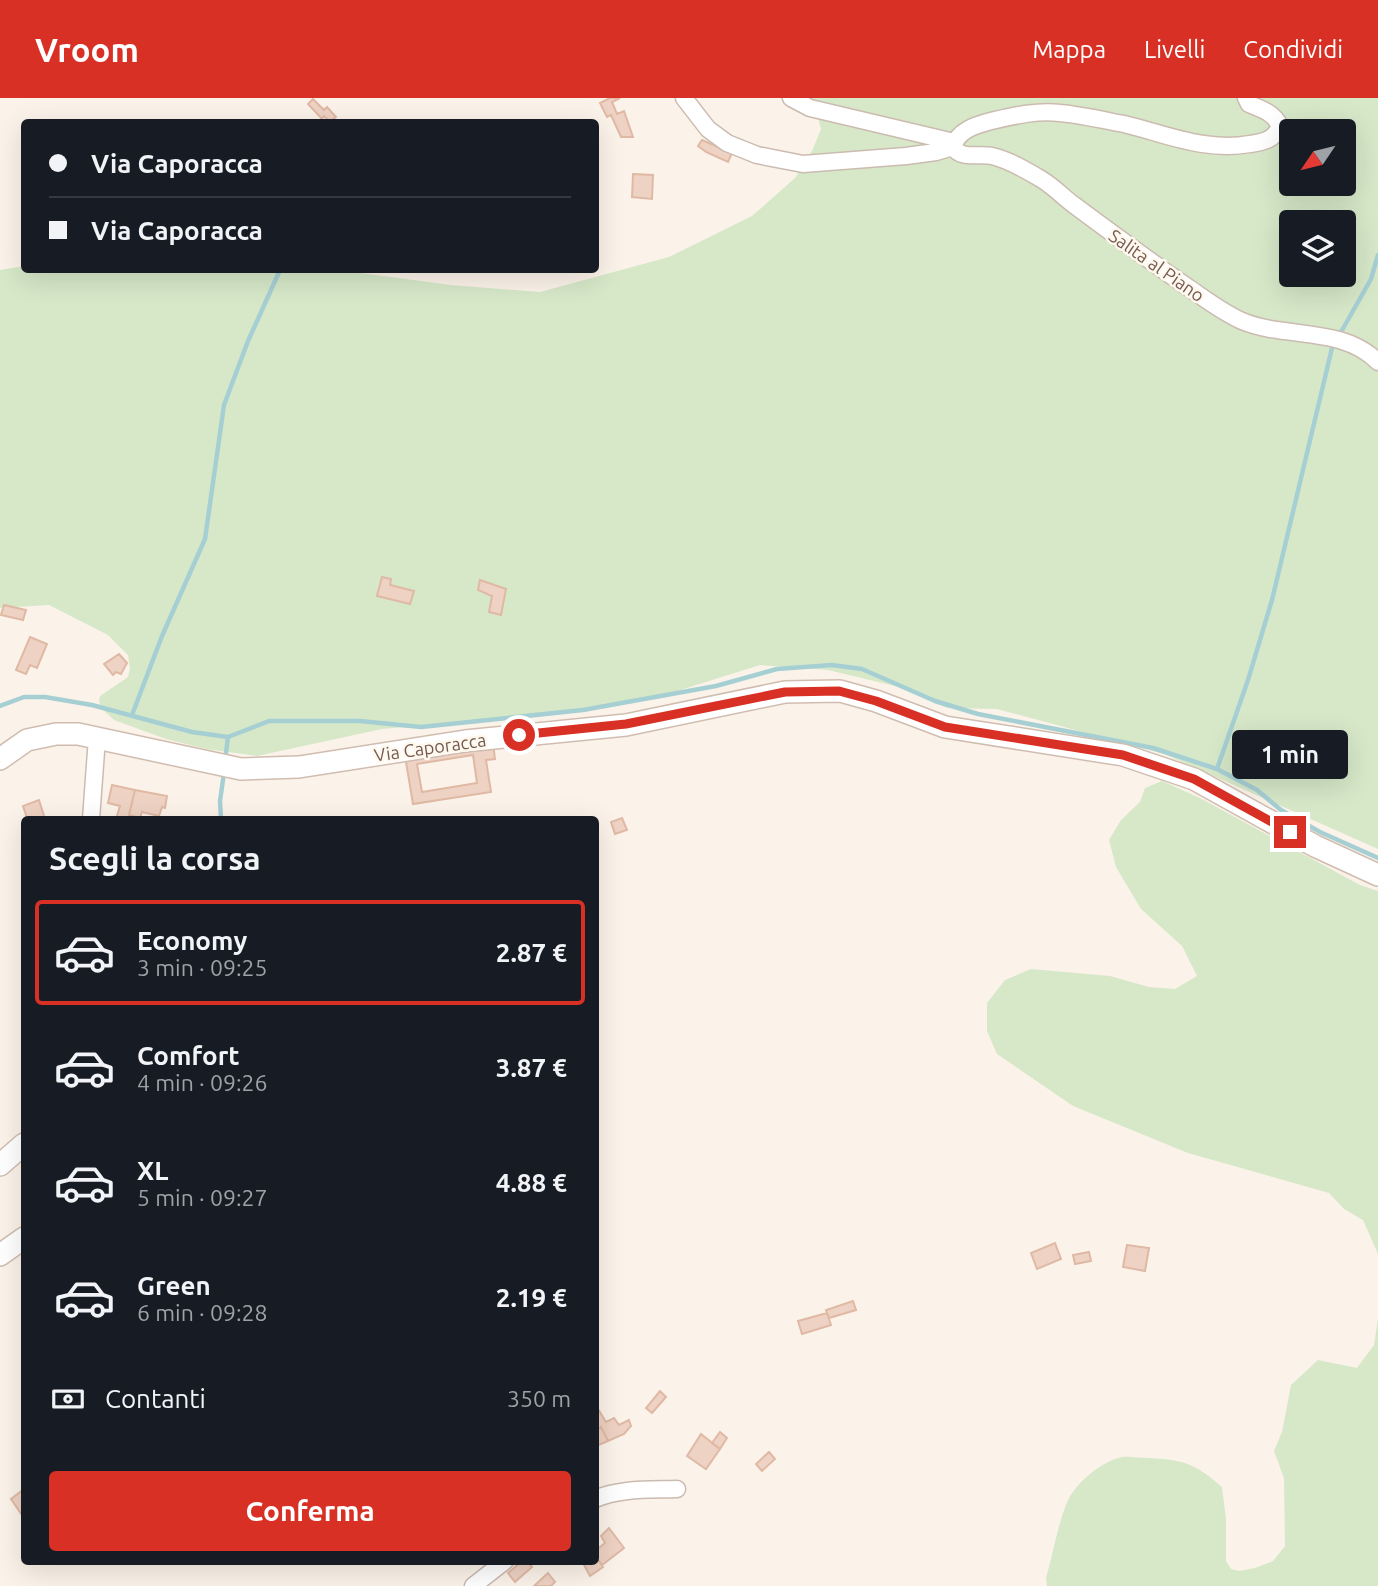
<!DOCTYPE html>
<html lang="it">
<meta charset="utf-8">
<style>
:root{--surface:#171b24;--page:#242831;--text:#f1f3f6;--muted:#9ea1a6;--line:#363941;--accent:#d93025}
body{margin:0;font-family:Ubuntu,sans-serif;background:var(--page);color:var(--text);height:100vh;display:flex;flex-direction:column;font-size:26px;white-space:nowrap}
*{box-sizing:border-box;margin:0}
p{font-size:23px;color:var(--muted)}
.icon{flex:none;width:38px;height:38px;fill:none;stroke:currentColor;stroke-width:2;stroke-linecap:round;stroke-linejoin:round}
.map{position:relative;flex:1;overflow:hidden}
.sheet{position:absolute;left:21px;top:718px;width:578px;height:749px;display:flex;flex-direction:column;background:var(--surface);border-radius:7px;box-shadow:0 7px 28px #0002}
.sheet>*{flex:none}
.top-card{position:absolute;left:21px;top:21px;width:578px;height:154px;border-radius:7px;box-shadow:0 7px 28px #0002;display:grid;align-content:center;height:154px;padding:0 28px;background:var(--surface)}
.needle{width:46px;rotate:235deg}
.buttons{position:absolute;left:1279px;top:21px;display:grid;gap:14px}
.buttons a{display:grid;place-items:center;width:77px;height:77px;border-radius:7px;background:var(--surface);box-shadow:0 7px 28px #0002;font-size:35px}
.end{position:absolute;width:32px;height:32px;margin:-16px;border:9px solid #d93025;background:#fff;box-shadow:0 0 0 4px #fff}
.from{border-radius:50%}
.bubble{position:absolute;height:49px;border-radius:7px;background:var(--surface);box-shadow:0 7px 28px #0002;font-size:23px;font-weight:700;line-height:49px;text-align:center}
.top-card b{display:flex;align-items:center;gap:24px;height:66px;font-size:26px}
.top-card b+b{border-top:2px solid var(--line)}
.top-card i{width:18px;height:18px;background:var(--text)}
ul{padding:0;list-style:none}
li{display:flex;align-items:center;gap:21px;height:105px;margin:0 14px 10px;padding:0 14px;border:4px solid transparent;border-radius:7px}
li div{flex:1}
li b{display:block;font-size:26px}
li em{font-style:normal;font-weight:700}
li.current{border-color:var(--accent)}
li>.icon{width:63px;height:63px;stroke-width:1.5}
h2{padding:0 28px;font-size:32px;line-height:84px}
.pay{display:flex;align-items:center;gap:18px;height:77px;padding:0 28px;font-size:26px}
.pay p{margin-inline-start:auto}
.button{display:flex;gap:14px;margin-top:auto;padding:14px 28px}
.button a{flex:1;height:80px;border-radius:7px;background:var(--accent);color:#fff;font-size:28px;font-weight:700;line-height:80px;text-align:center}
header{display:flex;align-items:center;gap:42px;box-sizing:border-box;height:98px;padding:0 35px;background:var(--accent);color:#fff}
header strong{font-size:33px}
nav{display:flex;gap:38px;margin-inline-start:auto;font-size:24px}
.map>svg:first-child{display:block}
.green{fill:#d6e8c8;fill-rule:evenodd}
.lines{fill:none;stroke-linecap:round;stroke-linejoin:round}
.stream{stroke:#a6cfd4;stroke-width:4.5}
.building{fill:#eed2c3;stroke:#e0b9a5;stroke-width:2;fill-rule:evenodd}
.street-casing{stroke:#ccbbb0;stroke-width:19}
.secondary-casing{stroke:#d1bdb0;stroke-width:24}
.street{stroke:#fff;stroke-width:16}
.secondary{stroke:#fff;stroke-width:21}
.route{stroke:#d93025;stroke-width:9}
.labels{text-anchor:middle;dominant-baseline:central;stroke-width:5;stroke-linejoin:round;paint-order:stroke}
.street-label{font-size:18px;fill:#745a4e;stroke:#fef8ef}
</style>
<header>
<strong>Vroom</strong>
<nav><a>Mappa</a><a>Livelli</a><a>Condividi</a></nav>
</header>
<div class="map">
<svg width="1378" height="1488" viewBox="0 0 1378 1488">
<rect width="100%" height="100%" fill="#fbf3e9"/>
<path class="green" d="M808 0H1378V751L1164 656 997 611 947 610 899 589 828 572 760 567 674 594 565 615 382 631 257 658 206 651 166 641 114 622 101 610 99 603 100 598 128 579 130 570 128 557 108 537 49 507 0 510V172L24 168V172H338L451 187 540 194 669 159 752 118 795 80 812 53 821 31 817 16ZM1292 33H1344V86H1292ZM1292 124H1344V177H1292Z
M1162 683 1200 700 1360 787 1378 793V1156L1363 1122 1344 1111 1329 1095 1188 1055 1073 1008 997 956 987 933V905L1005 882 1031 871 1110 878 1149 889 1175 891 1197 878 1182 848 1141 811 1116 769 1109 742 1121 722 1140 704 1145 690Z
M1378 1221V1488H1047L1046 1480C1053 1456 1057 1430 1066 1407 1073 1387 1101 1363 1122 1359 1130 1358 1140 1360 1149 1360 1183 1362 1195 1365 1222 1389L1226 1421V1463L1231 1471 1239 1473 1255 1470 1273 1463 1285 1448 1284 1380 1274 1353 1282 1334 1291 1287 1318 1262 1357 1270 1374 1247Z"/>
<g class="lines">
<path class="stream" d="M0 608 24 599H45L92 607 192 634 228 639 269 623H360L421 629 583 612 716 588 777 571 832 567 862 571 935 603 978 616 1153 650 1217 671 1257 692 1281 712 1320 734 1378 760
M132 617 162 538 205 441 224 307 248 243 280 172
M225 663 228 639
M1217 671 1248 582 1272 502 1332 250 1371 181 1378 157
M221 721 220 703 224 675"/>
</g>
<path class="building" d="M610 0H620L612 4 617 16 624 13 633 39H621L611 17 607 19 600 5Z
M313 1 324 12 327 9 336 19 330 24 324 18 322 21 308 6Z
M702 42 732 55 728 64 706 54 698 48Z
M633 76 653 77 652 101 632 99Z
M382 479 391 481 390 487 414 493 410 506 377 498Z
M480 482 506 491 501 517 489 514 492 498 478 492Z
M4 507 26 512 23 522 1 517Z
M30 539 47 546 37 570 30 567 26 576 16 572Z
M119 556 127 565 121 576 116 574 113 577 104 566Z
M493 645 495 661 486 662 491 694 413 706 405 658ZM473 657 477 685 422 694 417 666Z
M112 687 135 692 129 717 132 718 131 721H116L120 708 108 705Z
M135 692 167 698 165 710 162 709 159 718 142 714 140 720 129 717Z
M39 702 45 721H31L30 719 27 720 23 708Z
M622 720 627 732 615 736 611 724Z
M1055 1145 1061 1161 1037 1171 1031 1155Z
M1127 1147 1149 1150 1145 1173 1123 1169Z
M1089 1154 1091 1163 1075 1166 1073 1157Z
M853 1203 856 1212 829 1220 826 1212Z
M827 1215 831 1227 802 1236 798 1223Z
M660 1293 666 1299 652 1315 646 1310Z
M598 1311 606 1324 614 1320 619 1327 629 1322 631 1328 624 1336 608 1343 601 1329 595 1333V1312Z
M601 1329 608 1343 596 1348 595 1333Z
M720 1334 727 1340 720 1351 712 1345Z
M701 1336 720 1351 706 1371 687 1358Z
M769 1354 775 1361 762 1373 756 1366Z
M24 1391V1420L11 1401Z
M609 1430 624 1450 602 1467 595 1457V1453L605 1445 601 1438Z
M595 1457 603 1469 590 1478 582 1463H595Z
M522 1463H527L532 1469 515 1484 508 1475Z
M548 1475 555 1484 551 1488H534Z"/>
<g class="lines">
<g class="street-casing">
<path id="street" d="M684 0 708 31 727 45 757 57 803 66 906 58 936 54 953 49
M791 0 810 10 954 44
M953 49C961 62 979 55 992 58 1009 62 1026 72 1041 81 1053 88 1063 99 1074 107 1113 136 1152 165 1192 192 1208 203 1224 215 1242 223 1285 241 1343 228 1378 264
M953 49C958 32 976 27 991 23 1013 18 1037 12 1060 15 1081 17 1103 22 1124 26 1166 36 1205 54 1250 46 1264 44 1274 42 1280 28 1274 15 1262 11 1249 6L1246 0
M91 721 97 640
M595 1401C620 1390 650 1392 677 1391
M473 1488 505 1463"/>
</g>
<g class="secondary-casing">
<path id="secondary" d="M0 661 27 642 56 636H78L241 671 299 669 465 643 626 627 785 594 840 593 876 603 945 629 1123 657 1194 681 1315 748 1378 777
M0 1067 24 1046
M0 1157 24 1140"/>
</g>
<use href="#street" class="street"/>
<use href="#secondary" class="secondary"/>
</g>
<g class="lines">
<path class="route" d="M519 637 626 626 785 594 839 593 876 603 945 629 1123 657 1194 681 1290 734"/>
</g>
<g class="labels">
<g class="street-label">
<text transform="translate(1157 167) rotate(35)">Salita al Piano</text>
<text transform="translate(430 649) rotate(-8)">Via Caporacca</text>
</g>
</g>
</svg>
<div class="buttons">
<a><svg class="needle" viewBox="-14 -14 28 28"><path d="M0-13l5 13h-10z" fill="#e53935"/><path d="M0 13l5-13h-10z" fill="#9ea1a6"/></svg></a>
<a><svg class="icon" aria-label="layers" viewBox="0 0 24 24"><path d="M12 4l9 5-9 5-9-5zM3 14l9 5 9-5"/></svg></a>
</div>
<i class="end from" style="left:519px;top:637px"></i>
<i class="end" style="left:1290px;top:734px"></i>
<div class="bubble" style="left:1232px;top:632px;width:116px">1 min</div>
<div class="top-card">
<b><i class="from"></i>Via Caporacca</b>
<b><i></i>Via Caporacca</b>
</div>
<section class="sheet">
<h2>Scegli la corsa</h2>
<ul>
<li class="current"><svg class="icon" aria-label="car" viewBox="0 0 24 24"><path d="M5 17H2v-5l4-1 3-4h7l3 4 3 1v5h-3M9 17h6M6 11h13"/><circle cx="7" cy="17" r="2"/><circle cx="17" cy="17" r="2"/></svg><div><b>Economy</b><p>3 min · 09:25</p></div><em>2.87 €</em></li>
<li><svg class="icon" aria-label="car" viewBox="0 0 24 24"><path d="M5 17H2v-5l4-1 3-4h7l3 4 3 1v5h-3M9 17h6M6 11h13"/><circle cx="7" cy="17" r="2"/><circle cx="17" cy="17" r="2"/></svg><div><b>Comfort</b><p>4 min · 09:26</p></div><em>3.87 €</em></li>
<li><svg class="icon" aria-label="car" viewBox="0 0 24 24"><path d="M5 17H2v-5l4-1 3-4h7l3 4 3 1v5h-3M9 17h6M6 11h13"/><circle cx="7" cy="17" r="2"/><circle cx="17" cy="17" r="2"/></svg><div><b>XL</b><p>5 min · 09:27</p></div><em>4.88 €</em></li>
<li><svg class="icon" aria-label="car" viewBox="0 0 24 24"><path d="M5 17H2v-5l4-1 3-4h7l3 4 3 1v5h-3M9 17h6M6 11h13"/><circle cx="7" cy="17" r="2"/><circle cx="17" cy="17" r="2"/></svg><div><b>Green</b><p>6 min · 09:28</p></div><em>2.19 €</em></li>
</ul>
<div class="pay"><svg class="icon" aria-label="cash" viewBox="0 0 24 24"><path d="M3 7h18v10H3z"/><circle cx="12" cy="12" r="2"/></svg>Contanti<p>350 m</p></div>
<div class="button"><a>Conferma</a></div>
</section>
</div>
